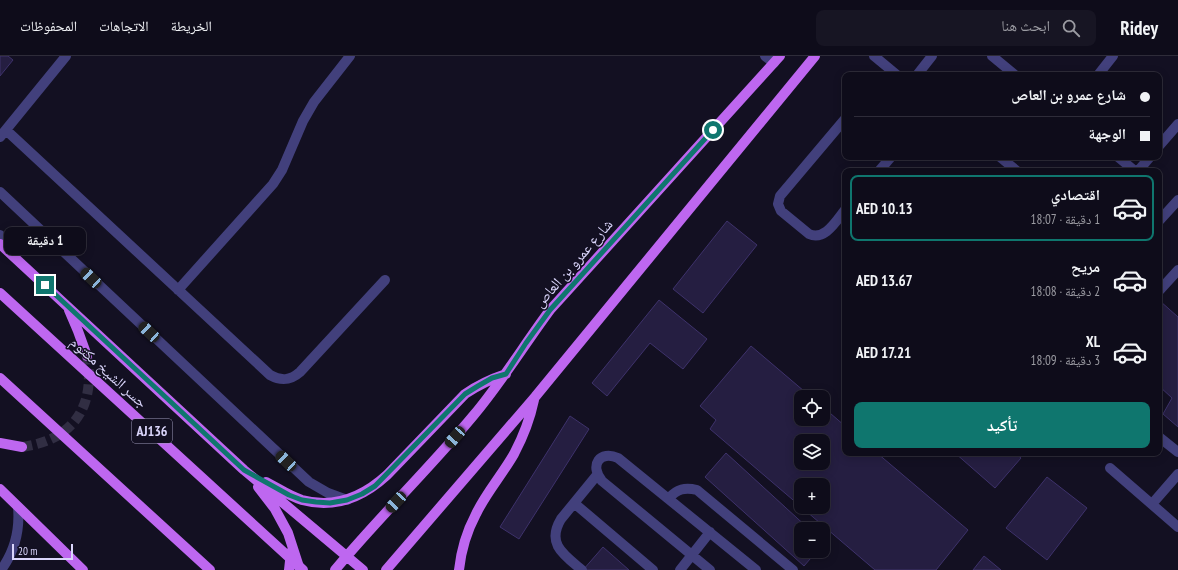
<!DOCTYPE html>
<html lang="ar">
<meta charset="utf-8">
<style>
:root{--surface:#0e0c1a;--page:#171523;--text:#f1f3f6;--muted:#9b9ba2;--line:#2e2c39;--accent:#0f766e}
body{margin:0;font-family:"PT Sans Narrow","Noto Naskh Arabic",sans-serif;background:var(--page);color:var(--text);direction:rtl;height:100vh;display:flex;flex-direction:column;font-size:15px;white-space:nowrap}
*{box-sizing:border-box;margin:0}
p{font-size:13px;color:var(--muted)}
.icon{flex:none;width:22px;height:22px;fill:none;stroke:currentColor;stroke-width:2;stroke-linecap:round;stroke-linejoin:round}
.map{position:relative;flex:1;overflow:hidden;direction:ltr}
.sheet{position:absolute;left:842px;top:112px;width:320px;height:288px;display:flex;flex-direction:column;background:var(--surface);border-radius:8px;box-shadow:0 2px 10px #0003,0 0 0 1px var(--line);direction:rtl}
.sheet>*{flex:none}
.guide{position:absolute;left:842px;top:16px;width:320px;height:88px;border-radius:8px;box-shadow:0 2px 10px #0003,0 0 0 1px var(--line);direction:rtl;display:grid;align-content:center;height:88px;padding:0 12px;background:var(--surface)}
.controls{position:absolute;left:794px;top:334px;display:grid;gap:8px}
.controls a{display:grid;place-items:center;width:36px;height:36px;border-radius:8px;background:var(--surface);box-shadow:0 2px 10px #0003,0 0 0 1px var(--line);font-size:20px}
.scale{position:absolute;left:12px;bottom:10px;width:61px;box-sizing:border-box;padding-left:4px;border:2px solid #dad5fb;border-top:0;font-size:11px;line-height:14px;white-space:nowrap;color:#dad5fb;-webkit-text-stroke:3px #131022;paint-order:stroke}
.end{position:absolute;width:18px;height:18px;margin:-9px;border:5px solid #0f766e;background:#fff;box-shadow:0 0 0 2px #fff}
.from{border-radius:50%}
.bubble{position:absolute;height:28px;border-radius:8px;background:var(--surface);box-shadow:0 2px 10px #0003,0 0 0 1px var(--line);font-size:13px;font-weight:800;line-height:28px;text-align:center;direction:rtl}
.car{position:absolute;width:12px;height:24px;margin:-12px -6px;border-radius:5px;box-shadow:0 0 3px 1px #0007;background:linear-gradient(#222 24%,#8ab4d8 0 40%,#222 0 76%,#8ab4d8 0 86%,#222 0)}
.guide b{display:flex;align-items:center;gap:14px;height:38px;font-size:15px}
.guide b+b{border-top:1px solid var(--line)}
.guide i{width:10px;height:10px;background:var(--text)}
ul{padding:7px 0 0;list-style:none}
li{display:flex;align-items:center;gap:12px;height:66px;margin:0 8px 6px;padding:0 4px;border:2px solid transparent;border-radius:8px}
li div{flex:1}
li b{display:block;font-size:15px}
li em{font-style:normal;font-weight:800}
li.selected{border-color:var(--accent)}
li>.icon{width:36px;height:36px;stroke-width:1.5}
.primary-button{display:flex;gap:8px;margin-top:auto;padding:8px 12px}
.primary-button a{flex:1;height:46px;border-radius:8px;background:var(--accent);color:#fff;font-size:16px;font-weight:800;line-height:46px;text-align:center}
header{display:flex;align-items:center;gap:24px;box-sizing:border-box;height:56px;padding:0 20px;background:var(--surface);border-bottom:1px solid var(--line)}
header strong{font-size:19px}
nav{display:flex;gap:22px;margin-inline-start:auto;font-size:14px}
.search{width:280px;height:36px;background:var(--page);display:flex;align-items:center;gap:10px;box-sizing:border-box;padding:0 14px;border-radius:8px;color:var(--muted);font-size:15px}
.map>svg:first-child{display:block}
.building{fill:#251e41;stroke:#3e326b;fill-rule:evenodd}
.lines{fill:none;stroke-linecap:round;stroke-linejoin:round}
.major-tunnel{stroke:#312e43;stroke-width:10;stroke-dasharray:10 5;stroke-linecap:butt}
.minor{stroke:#42407c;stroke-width:10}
.major{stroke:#be67f0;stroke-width:10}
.major-bridge{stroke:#be67f0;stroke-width:10}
.route{stroke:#0f766e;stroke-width:5}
.labels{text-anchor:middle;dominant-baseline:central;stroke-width:3;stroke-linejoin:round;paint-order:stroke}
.shield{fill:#131022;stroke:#9e9aba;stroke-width:1}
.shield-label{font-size:14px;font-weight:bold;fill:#dad5fb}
.street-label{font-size:15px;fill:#dad5fb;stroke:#131022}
</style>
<header>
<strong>Ridey</strong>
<div class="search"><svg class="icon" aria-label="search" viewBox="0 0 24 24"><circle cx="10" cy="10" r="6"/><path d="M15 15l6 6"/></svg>ابحث هنا</div>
<nav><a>الخريطة</a><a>الاتجاهات</a><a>المحفوظات</a></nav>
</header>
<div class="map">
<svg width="1178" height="514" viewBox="0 0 1178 514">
<rect width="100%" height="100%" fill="#131022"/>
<path class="building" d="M0 0H8L13 4 0 20Z
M727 165 757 189 703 257 673 233Z
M659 244 707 283 683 313 650 287 607 340 592 327Z
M1160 245 1178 261V371L1163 358 1172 342 1159 330V246Z
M751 290 811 341H801V363H823V351L845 370V397H877L968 474 936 514H875L710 373 716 364 700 350ZM801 385H823V407H801ZM801 429H823V451H801Z
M570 360 589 373 519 483 500 471Z
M726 397 809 473H801V495H817L804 510 705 421Z
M955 397H1015L1021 402 995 432Z
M1047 421 1087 452 1047 504 1006 472Z
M603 491 629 514H583Z
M984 500 1001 514H973Z"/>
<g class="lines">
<path class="major-tunnel" d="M22 391C73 384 96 351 87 300"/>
<path class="minor" d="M765 0 774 7
M874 0 897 19
M992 0 1015 19
M917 19 932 0
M1098 19 1113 0
M845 63 780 140 778 148 781 155 809 178C825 185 836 165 845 154
M6 74 270 319C281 325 290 325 300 316L385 224
M0 81 66 0
M1159 90 1178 68
M1000 101 1017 115
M1118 101 1135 115
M879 115 891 101
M1138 115 1150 101
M0 136 309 426 328 437 347 444
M1159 165 1178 144
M0 179 10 196
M178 234 273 128 282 114 303 65 314 46 350 0
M1159 235 1178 214
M1159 381 1178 396
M1110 412 1178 471
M669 442C677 433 685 431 697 434L793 514
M574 447 653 514
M1152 448 1178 418
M1 514C15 495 20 474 18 451
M582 514C564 499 546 488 561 463L597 419
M680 514 710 476
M710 514 602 425C589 409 600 394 618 402L756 514"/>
<path class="major" d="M0 188 244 414 363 514
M69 254 78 275 87 300
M0 387 22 391
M266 426C278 432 289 440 302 444 335 453 363 441 387 419L465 338C478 329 491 323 506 318
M258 431 275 453 288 477 300 514
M0 433 83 514
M289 514 291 496
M335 514C379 461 429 413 473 360 501 327 524 289 550 254L780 0
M386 514 535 341 815 0
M459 514C461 495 467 475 476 458 486 437 502 419 514 398 523 381 530 363 534 344"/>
<path class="major-bridge" d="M0 237 303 514
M0 322 210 514"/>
</g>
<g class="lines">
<path class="route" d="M45 229 244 414 289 439 302 444 316 446 330 447 347 444 362 438 375 430 465 338 478 330 492 322 506 318 526 287 550 254 713 74"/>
</g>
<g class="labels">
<rect class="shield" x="132" y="363" width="40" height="24" rx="3"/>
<g class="shield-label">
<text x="152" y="375">AJ136</text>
</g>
<g class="street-label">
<text transform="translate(573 207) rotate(-49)">شارع عمرو بن العاص</text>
<text transform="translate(109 316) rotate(42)">جسر الشيخ مكتوم</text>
</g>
</g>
</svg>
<div class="controls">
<a><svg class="icon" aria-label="locate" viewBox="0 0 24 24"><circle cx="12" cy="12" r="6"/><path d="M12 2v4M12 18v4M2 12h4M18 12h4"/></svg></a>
<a><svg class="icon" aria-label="layers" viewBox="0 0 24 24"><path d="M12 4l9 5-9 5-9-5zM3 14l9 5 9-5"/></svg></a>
<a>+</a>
<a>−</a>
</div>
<div class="scale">20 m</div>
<i class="end from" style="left:713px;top:74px"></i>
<i class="end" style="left:45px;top:229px"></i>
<div class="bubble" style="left:4px;top:171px;width:82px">1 دقيقة</div>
<i class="car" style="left:91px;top:222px;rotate:313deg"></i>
<i class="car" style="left:149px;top:276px;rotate:313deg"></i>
<i class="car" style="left:455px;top:381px;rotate:221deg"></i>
<i class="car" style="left:286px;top:405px;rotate:313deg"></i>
<i class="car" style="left:396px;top:446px;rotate:223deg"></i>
<div class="guide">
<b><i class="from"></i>شارع عمرو بن العاص</b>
<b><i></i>الوجهة</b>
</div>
<section class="sheet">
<ul>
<li class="selected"><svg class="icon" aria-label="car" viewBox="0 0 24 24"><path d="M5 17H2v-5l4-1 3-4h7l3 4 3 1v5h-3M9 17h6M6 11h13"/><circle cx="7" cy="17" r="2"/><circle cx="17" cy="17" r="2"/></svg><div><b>اقتصادي</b><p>1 دقيقة · 18:07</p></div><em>AED 10.13</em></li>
<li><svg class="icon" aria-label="car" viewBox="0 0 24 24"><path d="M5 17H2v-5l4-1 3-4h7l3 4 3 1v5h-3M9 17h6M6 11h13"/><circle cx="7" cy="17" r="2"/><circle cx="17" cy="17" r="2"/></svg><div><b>مريح</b><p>2 دقيقة · 18:08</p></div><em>AED 13.67</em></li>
<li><svg class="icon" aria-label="car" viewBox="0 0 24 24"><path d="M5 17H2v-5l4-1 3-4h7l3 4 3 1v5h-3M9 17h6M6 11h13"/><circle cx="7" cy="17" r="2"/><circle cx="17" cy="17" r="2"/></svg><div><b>XL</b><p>3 دقيقة · 18:09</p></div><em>AED 17.21</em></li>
</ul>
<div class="primary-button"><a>تأكيد</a></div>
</section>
</div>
